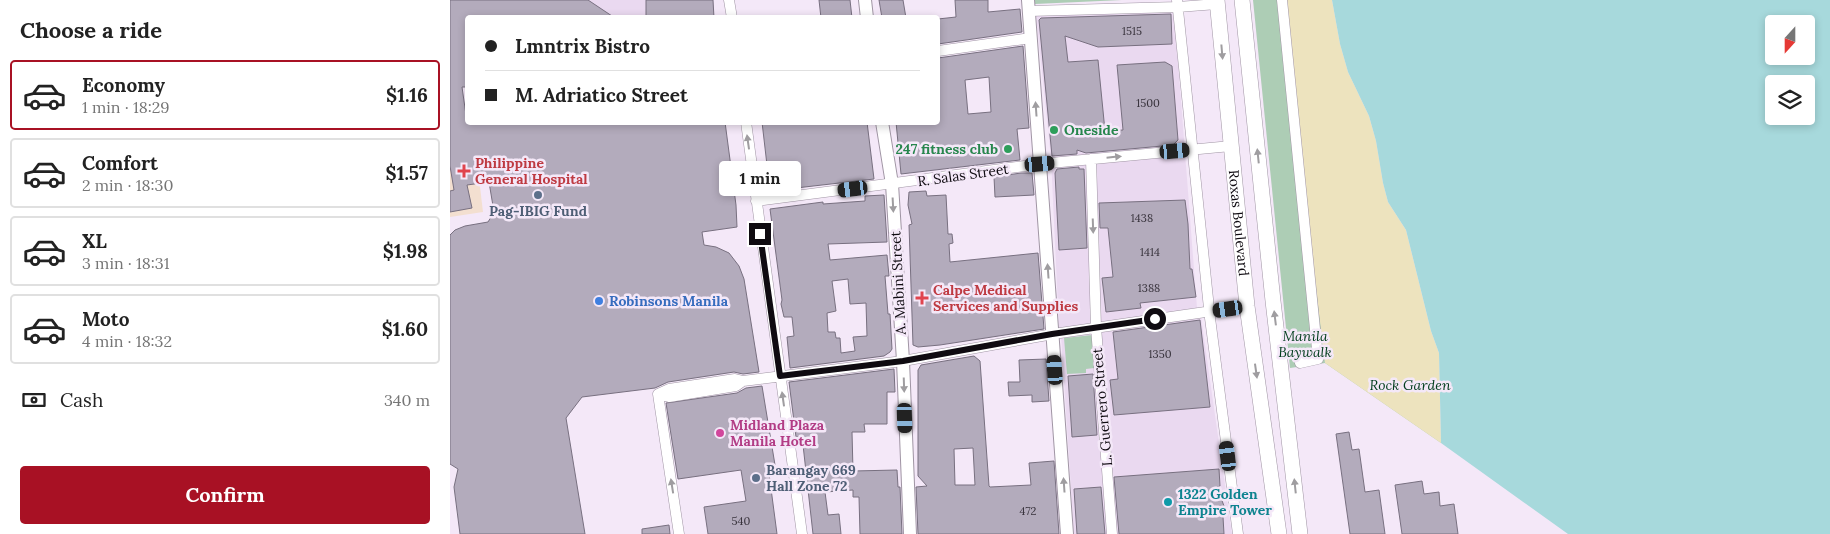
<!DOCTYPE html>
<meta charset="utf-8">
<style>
:root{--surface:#fff;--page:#f2f2f2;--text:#222;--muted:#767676;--line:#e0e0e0;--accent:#a81124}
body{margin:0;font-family:Lora,serif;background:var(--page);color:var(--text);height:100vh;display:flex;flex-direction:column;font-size:19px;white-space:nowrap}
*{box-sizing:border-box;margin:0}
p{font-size:16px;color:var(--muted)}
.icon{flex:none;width:28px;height:28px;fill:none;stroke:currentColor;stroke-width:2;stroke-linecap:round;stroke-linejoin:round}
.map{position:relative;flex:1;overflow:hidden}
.panel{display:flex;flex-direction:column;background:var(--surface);width:450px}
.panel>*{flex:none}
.hud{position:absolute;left:15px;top:15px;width:475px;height:110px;border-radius:5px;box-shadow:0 2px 8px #0003;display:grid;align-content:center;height:110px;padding:0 20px;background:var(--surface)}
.needle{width:32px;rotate:201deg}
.buttons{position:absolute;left:1315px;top:15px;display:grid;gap:10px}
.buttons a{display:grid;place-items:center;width:50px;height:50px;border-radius:5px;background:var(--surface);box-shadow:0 2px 8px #0003;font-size:25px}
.end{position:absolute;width:22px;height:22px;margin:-11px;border:6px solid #0f0b11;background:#fff;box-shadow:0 0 0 2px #fff}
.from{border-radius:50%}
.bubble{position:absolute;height:35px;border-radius:5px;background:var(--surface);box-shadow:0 2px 8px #0003;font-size:16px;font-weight:700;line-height:35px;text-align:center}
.car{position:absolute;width:15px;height:30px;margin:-15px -8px;border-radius:6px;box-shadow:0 0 4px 1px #0007;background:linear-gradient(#222 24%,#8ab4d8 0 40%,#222 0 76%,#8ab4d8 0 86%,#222 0)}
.hud b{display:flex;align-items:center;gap:18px;height:48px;font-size:19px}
.hud b+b{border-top:1px solid var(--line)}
.hud i{width:12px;height:12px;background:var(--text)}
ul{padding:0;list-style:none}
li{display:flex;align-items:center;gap:15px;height:70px;margin:0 10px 8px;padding:0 10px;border:2px solid var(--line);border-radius:5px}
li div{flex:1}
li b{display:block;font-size:19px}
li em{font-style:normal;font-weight:700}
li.current{border-color:var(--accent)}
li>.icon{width:45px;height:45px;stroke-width:1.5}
h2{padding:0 20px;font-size:22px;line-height:60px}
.pay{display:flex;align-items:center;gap:12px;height:55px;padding:0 20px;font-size:19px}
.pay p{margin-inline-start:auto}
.cta{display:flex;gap:10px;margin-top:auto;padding:10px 20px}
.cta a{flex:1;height:58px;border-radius:5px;background:var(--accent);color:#fff;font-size:20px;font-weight:700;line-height:58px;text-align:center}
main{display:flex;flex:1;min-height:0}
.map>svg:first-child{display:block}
.built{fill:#ead9f0}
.medical{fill:#f3dfd0}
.green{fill:#adcdb5}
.sand{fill:#ede3be}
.water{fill:#a7d9dc;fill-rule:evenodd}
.building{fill:#b3abbc;stroke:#787080;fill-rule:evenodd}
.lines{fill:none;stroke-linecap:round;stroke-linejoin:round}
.minor-casing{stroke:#a095a4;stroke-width:11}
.major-casing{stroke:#a095a4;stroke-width:14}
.highway-casing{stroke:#a095a4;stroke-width:16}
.minor{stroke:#fff;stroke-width:10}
.major{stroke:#fff;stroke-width:12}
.highway{stroke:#fff;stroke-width:15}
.oneway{fill:#9f9da0}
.route{stroke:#0f0b11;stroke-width:6}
.leisure-dot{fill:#2e9e5b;stroke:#f4e8f8;stroke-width:2}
.health-dot{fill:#e0444e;stroke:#f4e8f8;stroke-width:2}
.service-dot{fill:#5c6f8a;stroke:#f4e8f8;stroke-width:2}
.shop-dot{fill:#3f7fe0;stroke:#f4e8f8;stroke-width:2}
.hotel-dot{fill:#d1479c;stroke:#f4e8f8;stroke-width:2}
.culture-dot{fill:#0f9aa8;stroke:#f4e8f8;stroke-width:2}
.labels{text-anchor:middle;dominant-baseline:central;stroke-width:5;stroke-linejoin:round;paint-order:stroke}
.number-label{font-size:11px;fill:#38333c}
.leisure-label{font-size:14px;font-weight:bold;fill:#27864d;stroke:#f4e8f8;text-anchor:start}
.health-label{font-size:14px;font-weight:bold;fill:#be3a42;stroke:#f4e8f8;text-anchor:start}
.street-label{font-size:14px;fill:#0f0b11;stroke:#f4e8f8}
.service-label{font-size:14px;font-weight:bold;fill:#4e5e75;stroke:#f4e8f8}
.shop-label{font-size:14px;font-weight:bold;fill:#366cbe;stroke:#f4e8f8;text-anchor:start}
.park-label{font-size:14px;font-style:italic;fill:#003d1c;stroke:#f4e8f8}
.hotel-label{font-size:14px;font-weight:bold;fill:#b23c85;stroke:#f4e8f8;text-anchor:start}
.culture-label{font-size:14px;font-weight:bold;fill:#0d838f;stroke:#f4e8f8;text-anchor:start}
</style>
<main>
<section class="panel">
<h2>Choose a ride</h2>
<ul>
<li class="current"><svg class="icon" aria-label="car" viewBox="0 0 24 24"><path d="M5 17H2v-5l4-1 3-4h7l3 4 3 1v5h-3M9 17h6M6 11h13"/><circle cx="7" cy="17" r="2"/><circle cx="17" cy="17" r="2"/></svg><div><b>Economy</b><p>1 min · 18:29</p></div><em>$1.16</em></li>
<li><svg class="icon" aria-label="car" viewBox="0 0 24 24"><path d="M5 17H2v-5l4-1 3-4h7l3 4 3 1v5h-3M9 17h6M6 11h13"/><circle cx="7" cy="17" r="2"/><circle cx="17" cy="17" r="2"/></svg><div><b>Comfort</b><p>2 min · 18:30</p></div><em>$1.57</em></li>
<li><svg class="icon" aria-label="car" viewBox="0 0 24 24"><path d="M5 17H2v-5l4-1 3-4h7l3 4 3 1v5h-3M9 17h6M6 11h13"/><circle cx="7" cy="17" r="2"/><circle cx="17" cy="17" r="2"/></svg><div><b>XL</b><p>3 min · 18:31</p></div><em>$1.98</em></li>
<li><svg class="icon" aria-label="car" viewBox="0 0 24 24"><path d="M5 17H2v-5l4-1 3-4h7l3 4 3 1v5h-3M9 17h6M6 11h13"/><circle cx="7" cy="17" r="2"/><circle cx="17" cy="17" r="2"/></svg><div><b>Moto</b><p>4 min · 18:32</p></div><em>$1.60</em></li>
</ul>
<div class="pay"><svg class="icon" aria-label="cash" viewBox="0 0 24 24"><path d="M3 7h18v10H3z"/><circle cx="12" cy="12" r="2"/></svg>Cash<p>340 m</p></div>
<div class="cta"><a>Confirm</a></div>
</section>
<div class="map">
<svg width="1380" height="534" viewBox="0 0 1380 534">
<rect width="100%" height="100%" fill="#f4e8f8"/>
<path class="built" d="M7 0H263L264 17 18 18Z
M724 10 747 308 609 329 601 158 586 15Z
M751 317 782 534H624L611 336Z"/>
<path class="medical" d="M23 128 33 212 0 217V131Z"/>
<path class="green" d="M585 0H672L585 4Z
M803 0H834L991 443 875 363 840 368Z
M642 335 644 368 636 369V373L617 374 614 338Z"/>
<path class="sand" d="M834 0H882L890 44 898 72 919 116 926 141 933 183 938 202 956 230 981 331 989 353 991 443 875 363 853 180Z"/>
<path class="water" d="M882 0H1380V534H1118L991 443 989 353 981 331 956 230 938 202 933 183 926 141 919 116 898 72 890 44ZM1324 24H1356V56H1324ZM1324 84H1356V116H1324Z"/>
<path class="building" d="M0 0H138L165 18H18V87H12L17 122H275L286 205 287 227 252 232 254 245 266 247 279 253 289 266 294 279 309 372 293 374 284 372 218 382 205 388 132 397 116 418 135 534H10L4 487 8 469 0 464V235L5 230 15 226 38 222 44 212 39 182 17 185 22 208 0 212V191L4 190 0 166Z
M196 0H263L264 18H196Z
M369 0H400L402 18H371Z
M429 0H453L456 18H432Z
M505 0H538V12L570 9 572 32 488 44V19L506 17Z
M721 14 722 44 648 47 615 36 618 62 648 60 655 131 673 130 667 65 715 62 722 66 728 140 723 145 636 153 627 150V154L602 156 589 20 591 18Z
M573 46 579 128 567 129 570 160 451 174 446 122H488V58ZM539 77 541 112 518 114 515 80Z
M312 122H417L424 179 320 191Z
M629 167V169H634L637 248 609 250 605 173 607 169Z
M571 173H582L584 195 545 197 544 177Z
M476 191 477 196 496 195 498 234H502L503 243 499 244 500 262 588 253 594 329 490 345 468 347 463 345 459 225 462 224 458 205 459 192Z
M434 195 437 242 378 244 380 260 437 255 439 276H435L438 314H440L442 349 440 352 434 356 340 368 337 337 344 336 342 317H334L331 304 332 300 320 209 373 202V204L415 201V196ZM398 279 400 304 416 303 417 336 403 337 405 351 391 353 390 338H386L385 332H378L377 313 386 311 382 281Z
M735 200 738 224 740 269H742L746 297 690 303 691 308 656 312 652 278 663 277 658 228H650L649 203Z
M750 320 760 407 664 415 660 380 668 379 663 332Z
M524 356 530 361 539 486 540 487 581 485 579 463 604 461 609 534H468L466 487 477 486 468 476V370L471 365ZM523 448 525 485H505L504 449Z
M596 359 599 401 582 402V395L559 396 558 382H570L569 360Z
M444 369 445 392H437V424H414L415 432H402L403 471 447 470 448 487H450L452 534H410L409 497H403V490L375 492 378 515 389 514 391 534H363L352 436 346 437 339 382Z
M643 374 647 435 622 437 618 376Z
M312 386 325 465 318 466 327 534H258L254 507 296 501 291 470 228 479 216 403 287 393 296 388Z
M899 432 902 450 909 449 915 492 929 490 935 534H900L886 434Z
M769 469 770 486 767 487 774 506 773 517 774 534H669L664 477Z
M972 481 974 494 989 492 990 506 1004 504 1008 534H952L945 485Z
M651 487 655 534H627L624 489Z
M219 525 220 534H192V529Z"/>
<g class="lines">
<g class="minor-casing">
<path id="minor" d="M279 0 282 18
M727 0 760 318 788 534
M832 0 868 359 850 363
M579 11 728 7 767 4
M488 51 581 38
M296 122 352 534
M641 159 646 327 662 534
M306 201 590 164 781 146
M208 394 219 389 285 379 293 381 453 361 603 334 797 306
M208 394 229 534
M208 394 219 397 286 386 293 381"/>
</g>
<g class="major-casing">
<path id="major" d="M415 0 417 18
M578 0 617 534
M432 122 442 184 453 361 460 534"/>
</g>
<g class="highway-casing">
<g id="highway">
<path id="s1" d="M767 0 797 306 829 534"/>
<path d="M792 0 823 301 850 534"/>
</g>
</g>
<use href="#minor" class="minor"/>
<use href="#major" class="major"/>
<use href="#highway" class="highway"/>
</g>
<defs><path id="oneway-solid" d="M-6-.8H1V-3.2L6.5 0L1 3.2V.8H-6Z" transform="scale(1.25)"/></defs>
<g class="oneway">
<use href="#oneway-solid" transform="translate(772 52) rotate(85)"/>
<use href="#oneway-solid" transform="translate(586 109) rotate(-94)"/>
<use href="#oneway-solid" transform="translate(298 142) rotate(-98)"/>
<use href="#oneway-solid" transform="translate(808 156) rotate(-96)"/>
<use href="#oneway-solid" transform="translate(664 157) rotate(-6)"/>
<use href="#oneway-solid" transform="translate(443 205) rotate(87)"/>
<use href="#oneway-solid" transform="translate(643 226) rotate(88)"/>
<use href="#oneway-solid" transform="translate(598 271) rotate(-94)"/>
<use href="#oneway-solid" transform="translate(825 318) rotate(-97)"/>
<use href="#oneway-solid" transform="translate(806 371) rotate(82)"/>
<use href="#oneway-solid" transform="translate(454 385) rotate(88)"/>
<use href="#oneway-solid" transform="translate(333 399) rotate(-98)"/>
<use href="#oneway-solid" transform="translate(614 485) rotate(-94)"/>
<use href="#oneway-solid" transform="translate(222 486) rotate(-99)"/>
<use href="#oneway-solid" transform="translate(845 486) rotate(-96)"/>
</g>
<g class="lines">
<path class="route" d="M310 234 330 376 453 361 602 334 705 319"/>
</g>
<g class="leisure-dot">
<circle cx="604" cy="130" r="5"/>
<circle cx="558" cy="149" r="5"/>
</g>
<g class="health-dot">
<path d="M11.5 163.5h5v5h5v5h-5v5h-5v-5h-5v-5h5z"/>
<path d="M469.5 290.5h5v5h5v5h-5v5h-5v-5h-5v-5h5z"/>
</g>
<g class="service-dot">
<circle cx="88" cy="195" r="5"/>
<circle cx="306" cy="478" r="5"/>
</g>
<circle class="shop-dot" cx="149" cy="301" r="5"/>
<circle class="hotel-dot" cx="270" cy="433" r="5"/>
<circle class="culture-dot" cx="718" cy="502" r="5"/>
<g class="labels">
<g class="number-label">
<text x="682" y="31">1515</text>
<text x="698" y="103">1500</text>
<text x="692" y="218">1438</text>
<text x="700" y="252">1414</text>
<text x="699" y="288">1388</text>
<text x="710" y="354">1350</text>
<text x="578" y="511">472</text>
<text x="291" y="521">540</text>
</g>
<g class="leisure-label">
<text x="614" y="130">Oneside</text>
<text x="548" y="149" text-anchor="end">247 fitness club</text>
</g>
<g class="health-label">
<text x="25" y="163">Philippine<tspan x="25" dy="16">General Hospital</tspan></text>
<text x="483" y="290">Calpe Medical<tspan x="483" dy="16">Services and Supplies</tspan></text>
</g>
<g class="street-label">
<text transform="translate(513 175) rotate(-8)">R. Salas Street</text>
<text stroke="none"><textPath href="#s1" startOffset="224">Roxas Boulevard</textPath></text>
<text transform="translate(448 283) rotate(-93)">A. Mabini Street</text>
<text transform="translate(652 407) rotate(-95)">L. Guerrero Street</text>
</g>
<g class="service-label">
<text x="88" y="211">Pag-IBIG Fund</text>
<text x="316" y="470" text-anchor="start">Barangay 669<tspan x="316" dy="16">Hall Zone 72</tspan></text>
</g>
<g class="shop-label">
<text x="159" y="301">Robinsons Manila</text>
</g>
<g class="park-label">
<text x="855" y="336">Manila<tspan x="855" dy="16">Baywalk</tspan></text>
<text x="960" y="385">Rock Garden</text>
</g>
<g class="hotel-label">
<text x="280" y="425">Midland Plaza<tspan x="280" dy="16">Manila Hotel</tspan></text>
</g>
<g class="culture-label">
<text x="728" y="494">1322 Golden<tspan x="728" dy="16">Empire Tower</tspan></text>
</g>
</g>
</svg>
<div class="buttons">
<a><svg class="needle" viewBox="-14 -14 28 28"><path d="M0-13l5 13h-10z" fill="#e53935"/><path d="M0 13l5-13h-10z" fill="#767676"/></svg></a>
<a><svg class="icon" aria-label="layers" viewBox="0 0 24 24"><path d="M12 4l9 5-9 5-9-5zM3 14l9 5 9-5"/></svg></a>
</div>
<i class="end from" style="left:705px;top:319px"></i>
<i class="end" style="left:310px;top:234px"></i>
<div class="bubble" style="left:269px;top:161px;width:82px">1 min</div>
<i class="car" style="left:725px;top:151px;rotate:85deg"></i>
<i class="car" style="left:590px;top:164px;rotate:85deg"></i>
<i class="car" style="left:403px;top:189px;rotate:263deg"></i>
<i class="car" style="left:778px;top:309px;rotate:262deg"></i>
<i class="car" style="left:605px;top:370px;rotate:356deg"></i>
<i class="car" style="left:455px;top:418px;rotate:178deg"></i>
<i class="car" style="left:778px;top:456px;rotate:353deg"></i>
<div class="hud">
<b><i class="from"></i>Lmntrix Bistro</b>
<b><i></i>M. Adriatico Street</b>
</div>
</div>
</main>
